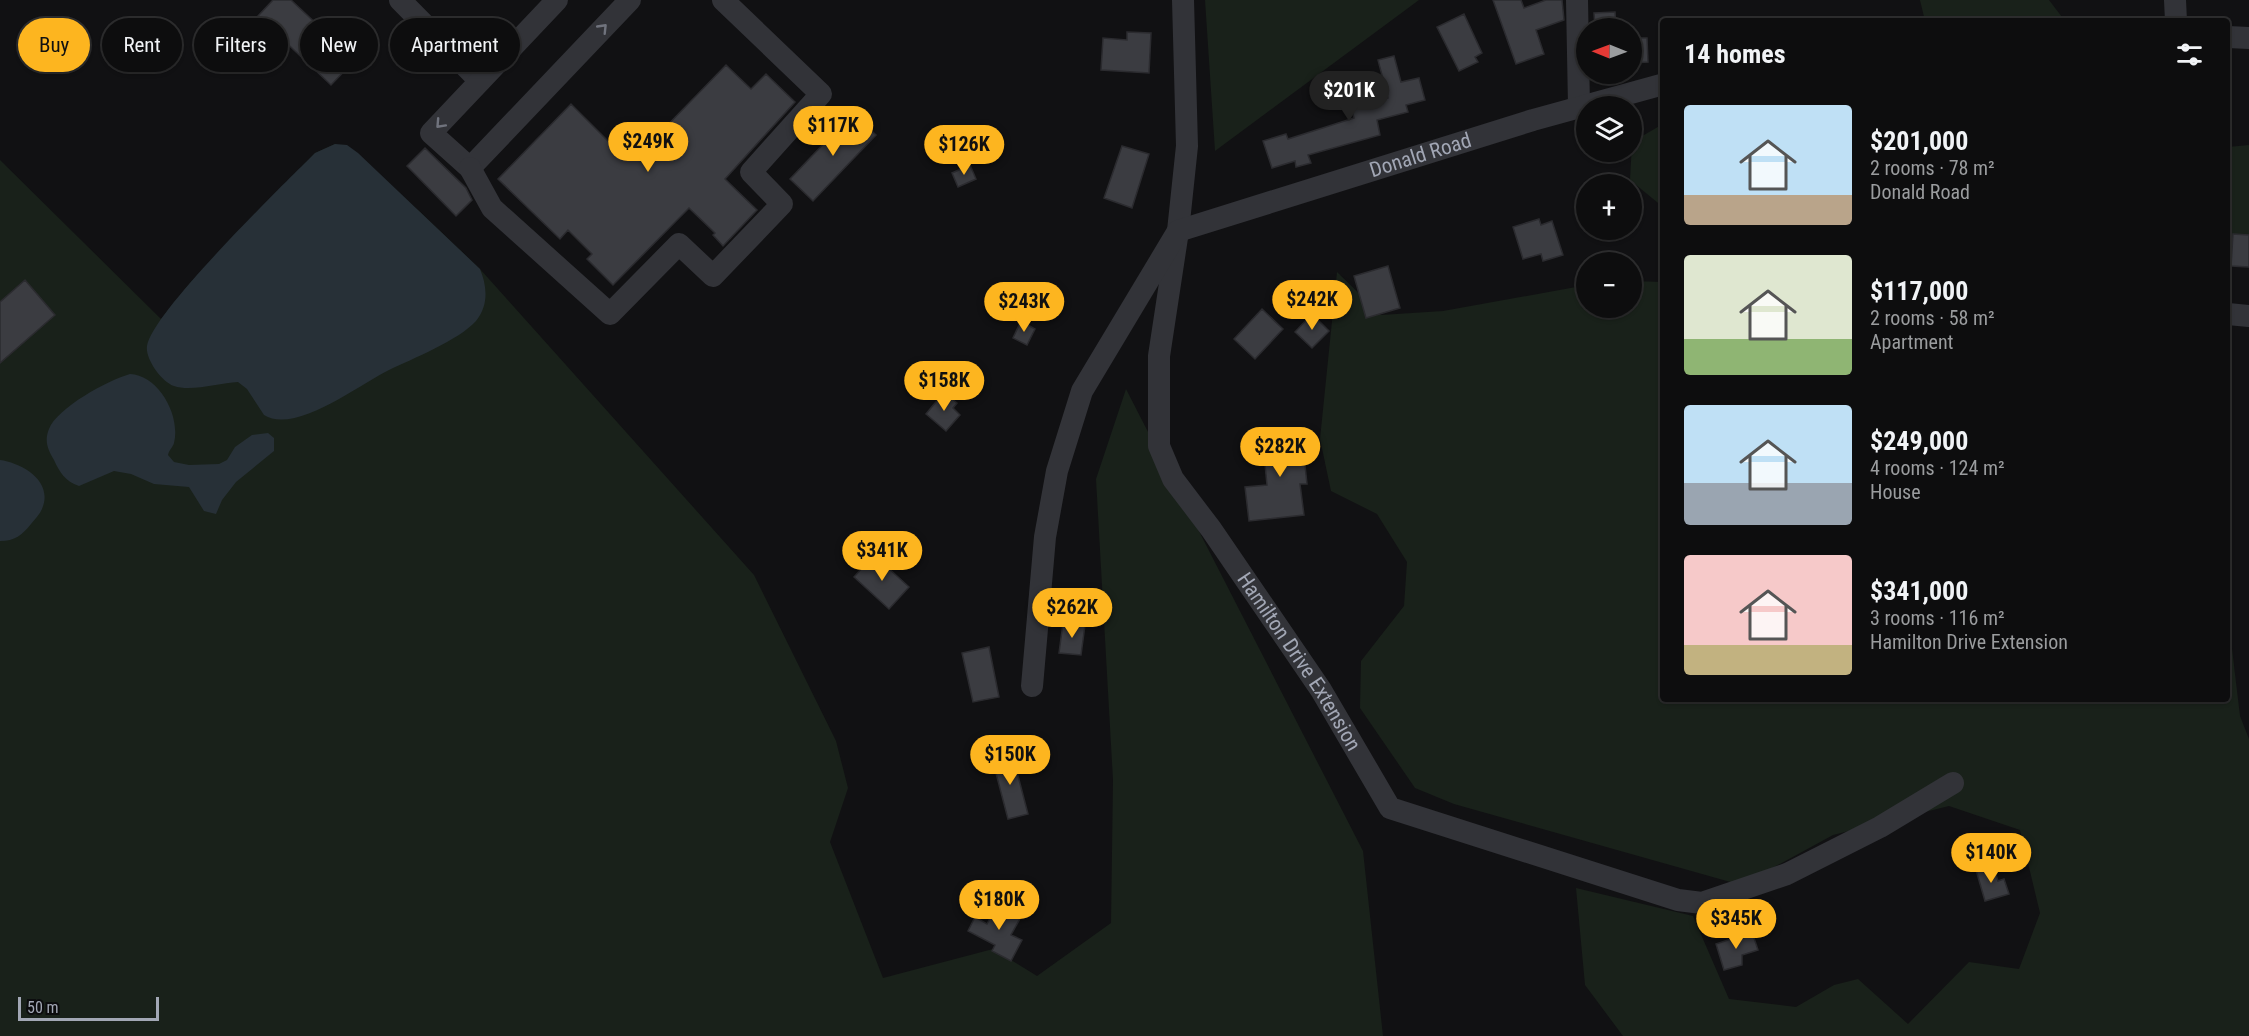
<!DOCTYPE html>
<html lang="en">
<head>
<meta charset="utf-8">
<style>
  body { margin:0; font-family:"Roboto Condensed",sans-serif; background:#161617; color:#f1f3f6; height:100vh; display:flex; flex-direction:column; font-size:22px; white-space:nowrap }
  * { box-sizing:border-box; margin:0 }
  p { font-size:20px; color:#9a9c9e }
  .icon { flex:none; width:33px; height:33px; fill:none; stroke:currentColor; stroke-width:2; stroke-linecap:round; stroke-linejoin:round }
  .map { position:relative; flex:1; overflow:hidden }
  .drawer { position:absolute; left:1660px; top:18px; width:570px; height:684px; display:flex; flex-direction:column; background:#0d0d0e; border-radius:6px; box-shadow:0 2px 4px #0004,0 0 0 2px #2d2d2e }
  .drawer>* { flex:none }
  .hud { position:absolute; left:18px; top:18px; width:570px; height:54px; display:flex; gap:12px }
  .needle { width:39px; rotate:271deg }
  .controls { position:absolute; left:1576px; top:18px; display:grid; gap:12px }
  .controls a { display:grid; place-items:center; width:66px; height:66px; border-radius:50%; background:#0d0d0e; box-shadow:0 2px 4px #0004,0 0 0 2px #2d2d2e; font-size:30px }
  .scale { position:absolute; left:18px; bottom:15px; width:141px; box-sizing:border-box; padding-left:6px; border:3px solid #a2a7b5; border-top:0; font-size:16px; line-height:21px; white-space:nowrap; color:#a2a7b5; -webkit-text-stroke:4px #0c0c0e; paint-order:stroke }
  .price { position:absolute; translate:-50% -51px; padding:0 14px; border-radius:21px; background:#fdb51f; color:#111; font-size:20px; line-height:39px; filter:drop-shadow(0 2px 3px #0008) }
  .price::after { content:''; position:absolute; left:50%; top:36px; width:18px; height:14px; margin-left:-9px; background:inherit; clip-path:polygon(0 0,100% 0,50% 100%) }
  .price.on { background:#222; color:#fff }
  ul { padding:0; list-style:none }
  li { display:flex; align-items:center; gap:18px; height:150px; padding:0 24px }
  li span { display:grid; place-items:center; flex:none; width:168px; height:120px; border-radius:6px; color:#555 }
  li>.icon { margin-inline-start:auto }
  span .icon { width:72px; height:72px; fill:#fffc; stroke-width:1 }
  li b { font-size:26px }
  h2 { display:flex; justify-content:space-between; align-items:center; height:72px; padding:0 24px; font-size:26px }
  .tag { padding:0 21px; border-radius:27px; background:#0d0d0e; box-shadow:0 2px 4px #0004,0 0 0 2px #2d2d2e; font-size:21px; line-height:54px }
  .tag.on { background:#fdb51f; color:#111 }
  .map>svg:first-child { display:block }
  .green { fill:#19211a }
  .water { fill:#273037 }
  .building { fill:#3b3c41; stroke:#2b2b2f; stroke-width:1.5 }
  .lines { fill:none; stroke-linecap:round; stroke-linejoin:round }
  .minor { stroke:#323338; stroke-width:22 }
  .oneway { stroke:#70737d }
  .labels { text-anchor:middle; stroke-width:4.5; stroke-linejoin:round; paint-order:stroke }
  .street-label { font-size:21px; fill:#a2a7b5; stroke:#0c0c0e }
</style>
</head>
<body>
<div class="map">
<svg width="2249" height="1036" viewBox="0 0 2249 1036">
  <rect width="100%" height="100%" fill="#111113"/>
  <path class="green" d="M1205 0H1419L1215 151Z
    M1920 0H2049L2065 21H1925Z
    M1663 124V207L1630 180 1632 142Z
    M335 144 418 210 480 269 754 575 836 741 848 788 830 842 883 978 993 949 1037 976 1111 923 1113 780 1096 479 1126 389 1363 851 1383 1036H0V160L161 319 190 283 315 153Z
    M2249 145V234L2241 252 2228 258V147Z
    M1337 272 1381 315 1443 311 1587 285V308H1632V281L1663 282 1664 699H2228V615L2240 716 2249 739V1036H1623L1585 985 1576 888 1693 916 1729 999 1796 1007 1834 985 1858 979 1908 1024 1969 962 2019 969 2040 913 2020 830 1949 806 1833 835 1741 885 1454 804 1415 788 1360 708 1361 661 1404 606 1407 562 1377 514 1331 491 1320 439Z"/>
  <path class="water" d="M335 144 347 145 358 153 480 269C487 286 489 305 476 321 459 340 412 359 389 370 360 384 295 435 264 415L247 389 238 382C219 383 191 392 174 386 162 382 145 359 147 346 152 312 284 184 315 153Z
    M130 374C158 375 181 415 174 443 173 447 169 450 168 455L174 462 189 465 219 464 227 460 235 447 252 435 268 433 274 438V451L236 482 222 500 216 514 204 511 189 487 154 484 131 474 114 471 79 486C65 481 60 473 54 460 48 450 44 441 49 429 57 408 108 380 130 374Z
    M0 460C22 463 54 481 42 509 40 514 35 519 31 524 22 535 15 541 0 541Z"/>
  <path class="building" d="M273 0H291L355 60 331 85 258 16Z
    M1493 0H1521L1524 8 1546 0H1562L1564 20 1536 30 1544 54 1516 64Z
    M1615 12 1616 28H1595L1594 13Z
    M1464 14 1482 53 1475 57 1478 62 1459 71 1437 27Z
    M1127 32 1151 33 1149 73 1101 70 1103 38 1127 40Z
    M1632 38H1647L1648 62 1632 63Z
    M1394 56 1401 82 1419 78 1425 100 1406 105 1408 112 1377 120 1380 135 1308 155 1311 163 1296 167 1295 161 1272 168 1263 141 1286 134 1288 139 1354 118 1351 107 1388 98 1378 60Z
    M726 65 751 89 766 74 795 102 725 179 757 210 723 246 713 235 715 233 689 208 613 285 587 259 592 254 568 230 560 239 498 179 571 104 627 160 652 135 655 138Z
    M853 113 876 135 813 201 790 179Z
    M1122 146 1149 154 1132 208 1104 198Z
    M425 148 466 188 472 200 456 216 407 166Z
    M970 165 976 179 958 187 952 173Z
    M1539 219 1541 225 1552 221 1563 255 1543 261 1541 254 1523 259 1513 227Z
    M2233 234 2249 235V267L2231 266Z
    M1388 266 1400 308 1366 318 1354 276Z
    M25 280 55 315 0 363V302Z
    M1262 309 1283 329 1255 359 1234 339Z
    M1312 314 1329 331 1312 348 1295 332Z
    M1021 321 1035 329 1027 345 1013 338Z
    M944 392 957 403 953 408 960 415 946 431 926 414Z
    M1301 428 1307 484H1300L1304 515 1249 521 1245 487 1267 485 1262 433Z
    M874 555 909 587 889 609 854 577Z
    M1063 623 1085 625 1081 655 1059 653Z
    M989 647 999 697 973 702 962 653Z
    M1012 753 1028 814 1008 819 992 758Z
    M1993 865 1998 881 2004 879 2009 894 1985 901 1976 870Z
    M998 903 1022 915 1011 935 1022 940 1011 961 992 951 995 945 968 931 975 917 987 924Z
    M1752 932 1758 950 1742 955V965L1724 970 1716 944Z"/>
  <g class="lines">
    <g class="minor">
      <path d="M400 0 480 81"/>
      <path d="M557 0 431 133 470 168 630 0"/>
      <path id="s1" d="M1183 0 1187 146 1178 231 1159 356V446L1173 479 1211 529 1321 690 1390 808 1678 900 1702 903 1787 874 1880 827 1953 783"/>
      <path d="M1577 0 1579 106"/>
      <path d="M2175 0 2176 21"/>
      <path d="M2228 37 2249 38"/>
      <path d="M470 168 492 208 610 314 679 244 713 276 782 204 751 172 821 94 723 0"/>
      <path d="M2228 314 2249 316"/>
      <path id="s2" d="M1032 686 1045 537 1057 471 1082 391 1178 231 1533 120 1664 84"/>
    </g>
  </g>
  <defs><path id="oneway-chevron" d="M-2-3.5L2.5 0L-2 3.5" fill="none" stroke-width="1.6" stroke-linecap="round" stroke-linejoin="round" transform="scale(1.5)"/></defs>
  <g class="oneway">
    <use href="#oneway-chevron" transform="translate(603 28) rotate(-46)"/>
    <use href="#oneway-chevron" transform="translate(440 124) rotate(133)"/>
  </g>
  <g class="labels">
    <g class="street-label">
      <text dy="7" stroke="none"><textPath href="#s2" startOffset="741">Donald Road</textPath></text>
      <text dy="7" stroke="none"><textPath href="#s1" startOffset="706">Hamilton Drive Extension</textPath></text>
    </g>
  </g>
</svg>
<div class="controls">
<a><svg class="needle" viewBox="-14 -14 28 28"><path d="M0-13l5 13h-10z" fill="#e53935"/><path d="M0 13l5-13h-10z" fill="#9a9c9e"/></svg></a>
<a><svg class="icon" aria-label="layers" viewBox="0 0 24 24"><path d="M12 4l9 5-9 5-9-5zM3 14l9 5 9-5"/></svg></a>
<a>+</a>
<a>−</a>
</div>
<div class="scale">50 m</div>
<b class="price on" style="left:1349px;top:122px">$201K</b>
<b class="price" style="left:833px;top:157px">$117K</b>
<b class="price" style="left:648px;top:173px">$249K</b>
<b class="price" style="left:964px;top:176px">$126K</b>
<b class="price" style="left:1312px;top:331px">$242K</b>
<b class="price" style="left:1024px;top:333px">$243K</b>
<b class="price" style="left:944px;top:412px">$158K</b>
<b class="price" style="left:1280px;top:478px">$282K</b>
<b class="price" style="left:882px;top:582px">$341K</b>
<b class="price" style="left:1072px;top:639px">$262K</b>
<b class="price" style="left:1010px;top:786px">$150K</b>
<b class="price" style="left:1991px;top:884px">$140K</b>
<b class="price" style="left:999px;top:931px">$180K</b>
<b class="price" style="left:1736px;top:950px">$345K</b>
<div class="hud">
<a class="tag on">Buy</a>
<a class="tag">Rent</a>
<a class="tag">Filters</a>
<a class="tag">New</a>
<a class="tag">Apartment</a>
</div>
<section class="drawer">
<h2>14 homes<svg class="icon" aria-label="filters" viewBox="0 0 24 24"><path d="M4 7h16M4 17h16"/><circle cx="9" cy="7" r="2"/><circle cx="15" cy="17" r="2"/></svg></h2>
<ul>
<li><span style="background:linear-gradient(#bfe0f5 75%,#b9a48a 0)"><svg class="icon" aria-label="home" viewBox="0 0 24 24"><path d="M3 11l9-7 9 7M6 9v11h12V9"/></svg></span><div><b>$201,000</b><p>2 rooms · 78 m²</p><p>Donald Road</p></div></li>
<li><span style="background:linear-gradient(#dfe7d0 70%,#8fb573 0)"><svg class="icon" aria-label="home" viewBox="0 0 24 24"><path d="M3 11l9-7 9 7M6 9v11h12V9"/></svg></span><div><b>$117,000</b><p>2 rooms · 58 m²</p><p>Apartment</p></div></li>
<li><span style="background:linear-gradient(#bfe0f5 65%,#9aa5b1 0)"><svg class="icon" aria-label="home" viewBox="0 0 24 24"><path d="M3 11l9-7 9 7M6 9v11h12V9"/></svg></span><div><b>$249,000</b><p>4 rooms · 124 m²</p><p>House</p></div></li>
<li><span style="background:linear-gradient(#f6c9c9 75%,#c2b280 0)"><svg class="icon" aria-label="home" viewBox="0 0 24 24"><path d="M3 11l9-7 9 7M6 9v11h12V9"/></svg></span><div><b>$341,000</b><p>3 rooms · 116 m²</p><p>Hamilton Drive Extension</p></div></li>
</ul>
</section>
</div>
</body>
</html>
